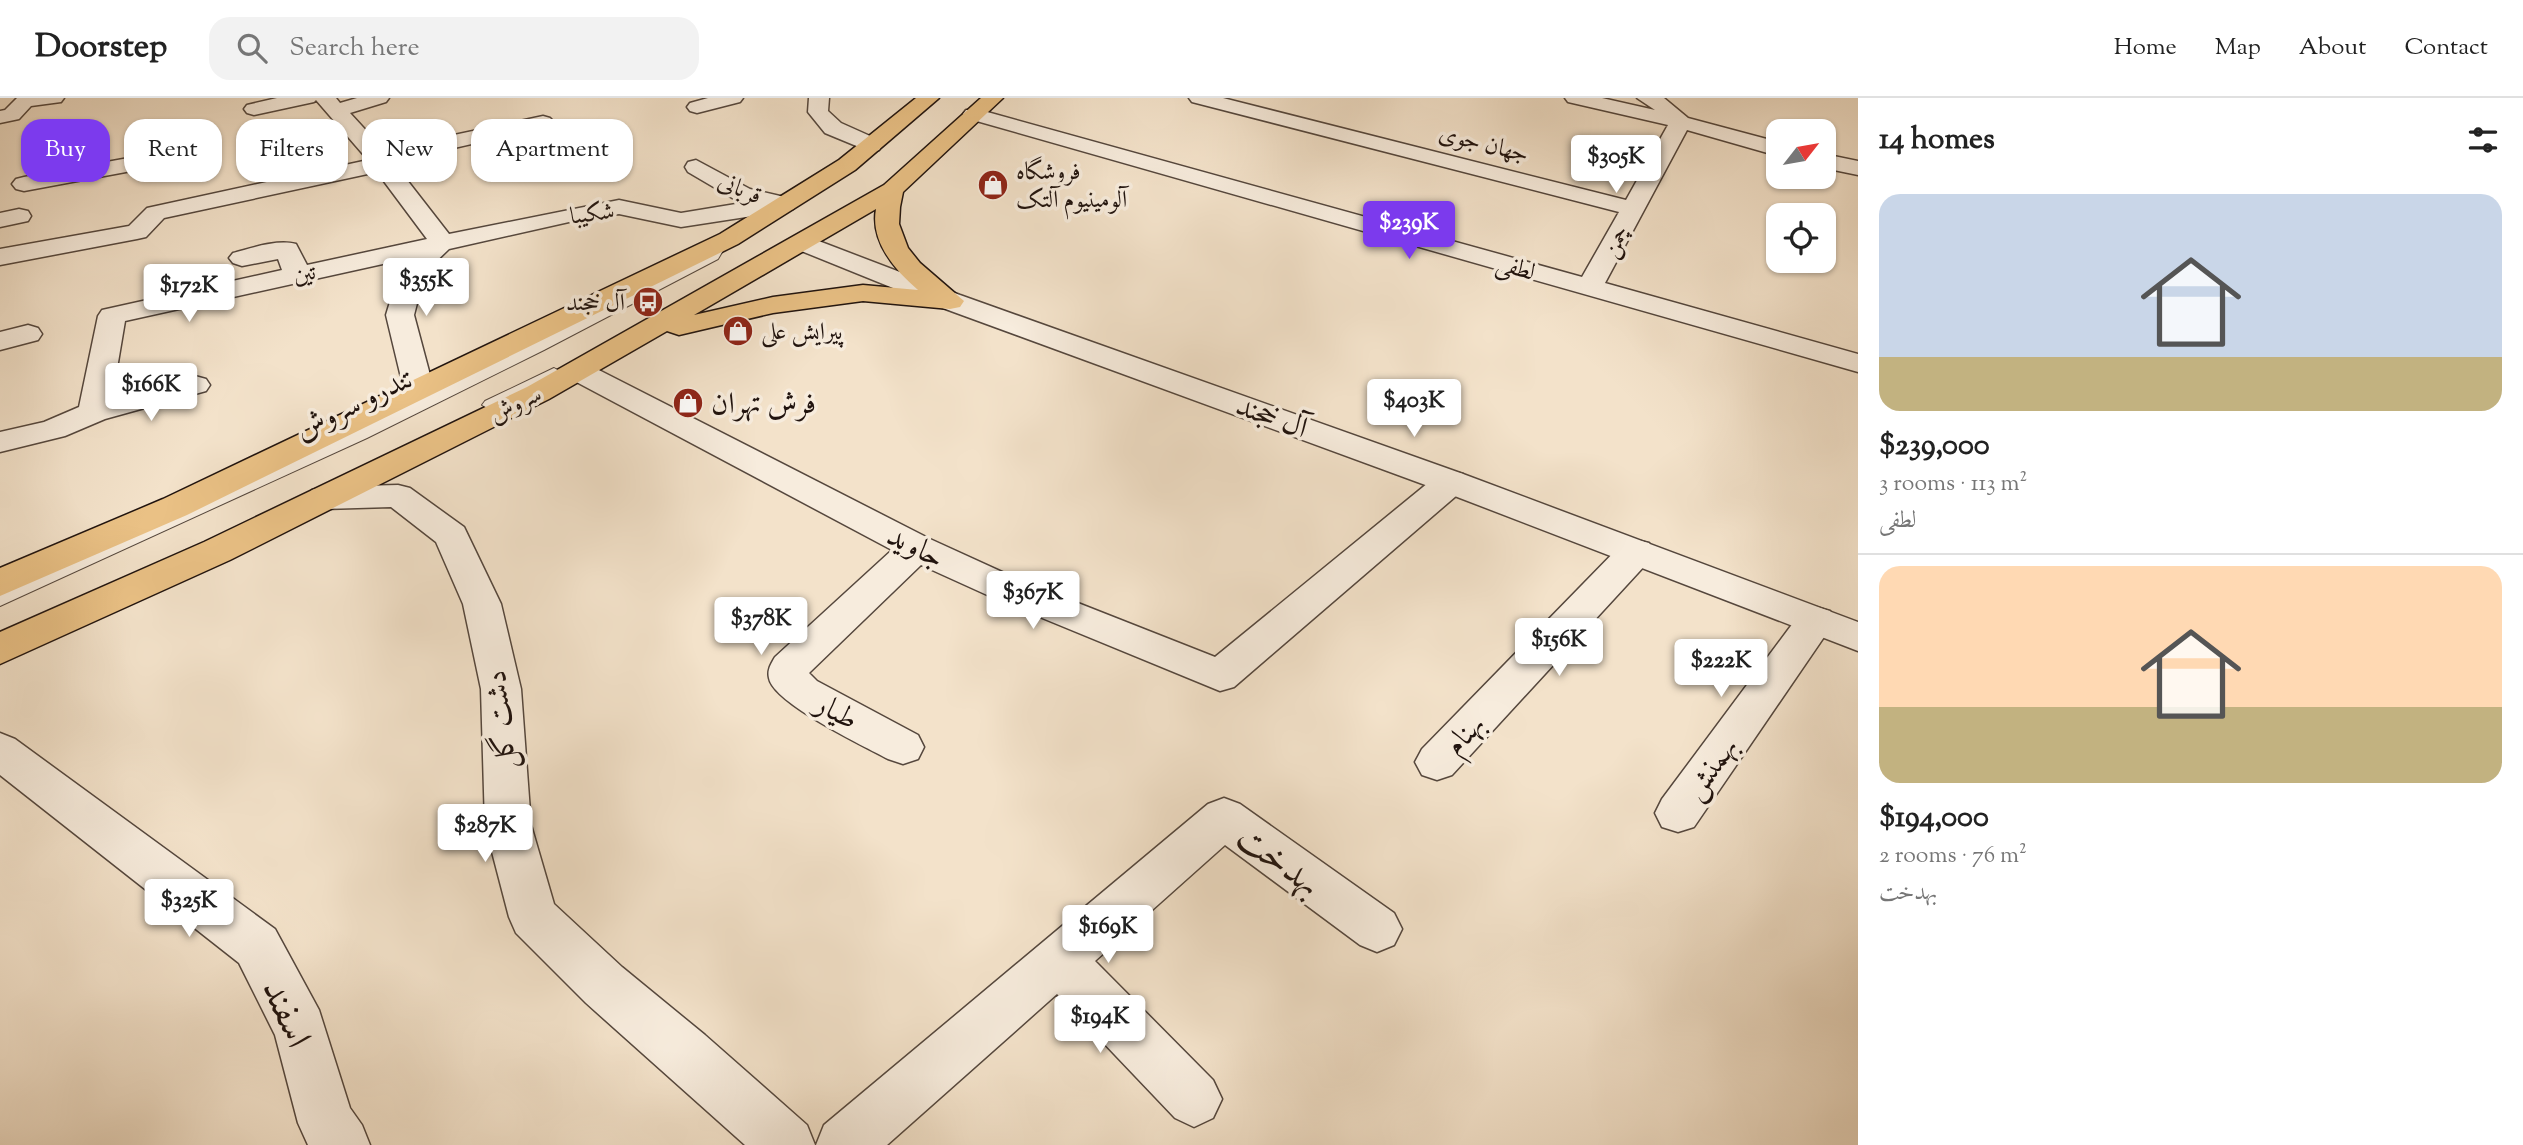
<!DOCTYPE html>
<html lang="en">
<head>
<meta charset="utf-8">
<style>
  body { margin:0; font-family:"Sorts Mill Goudy",Amiri,serif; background:#f2f2f2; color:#222; height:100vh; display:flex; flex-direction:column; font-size:26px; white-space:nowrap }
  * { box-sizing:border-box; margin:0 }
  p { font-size:23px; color:#767676 }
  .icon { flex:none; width:38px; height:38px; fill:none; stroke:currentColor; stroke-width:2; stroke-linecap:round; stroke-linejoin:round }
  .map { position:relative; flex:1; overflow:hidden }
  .panel { display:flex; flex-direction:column; background:#fff; width:665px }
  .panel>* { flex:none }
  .hud { position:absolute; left:21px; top:21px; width:665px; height:63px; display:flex; gap:14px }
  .needle { width:46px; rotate:59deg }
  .buttons { position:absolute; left:1766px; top:21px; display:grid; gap:14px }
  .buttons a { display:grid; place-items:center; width:70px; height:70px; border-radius:14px; background:#fff; box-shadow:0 2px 5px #0004; font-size:35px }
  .price { position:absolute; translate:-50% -60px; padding:0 16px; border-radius:7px; background:#fff; color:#222; font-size:23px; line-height:46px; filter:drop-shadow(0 2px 4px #0008) }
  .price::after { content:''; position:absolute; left:50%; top:42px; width:21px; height:16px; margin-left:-10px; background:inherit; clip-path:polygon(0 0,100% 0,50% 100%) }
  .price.selected { background:#7c3aed; color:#fff }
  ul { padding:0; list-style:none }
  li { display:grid; align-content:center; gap:14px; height:371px; padding:0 21px }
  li+li { border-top:2px solid #e0e0e0 }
  li span { display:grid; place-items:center; height:217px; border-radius:21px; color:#555 }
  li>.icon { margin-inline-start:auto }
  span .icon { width:126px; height:126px; fill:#fffc; stroke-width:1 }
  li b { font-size:30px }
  h2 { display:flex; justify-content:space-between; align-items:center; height:84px; padding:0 21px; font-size:30px }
  .pill { padding:0 24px; border-radius:21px; background:#fff; box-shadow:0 2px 5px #0004; font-size:24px; line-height:63px }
  .pill.selected { background:#7c3aed; color:#fff }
  header { display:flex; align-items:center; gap:42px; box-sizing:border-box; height:98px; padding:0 35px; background:#fff; border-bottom:2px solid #e0e0e0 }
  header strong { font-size:33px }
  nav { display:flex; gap:38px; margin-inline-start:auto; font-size:24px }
  .search { width:490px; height:63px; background:#f2f2f2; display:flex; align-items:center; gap:18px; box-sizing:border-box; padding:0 24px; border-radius:21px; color:#767676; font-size:26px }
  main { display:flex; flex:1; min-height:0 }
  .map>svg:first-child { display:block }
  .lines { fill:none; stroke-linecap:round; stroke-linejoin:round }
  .service-casing { stroke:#55473d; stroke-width:2 }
  .minor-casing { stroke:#55473d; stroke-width:3 }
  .tertiary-casing { stroke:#55473d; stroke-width:3 }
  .primary-casing { stroke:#20130e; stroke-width:3 }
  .service { fill:#f7ecdd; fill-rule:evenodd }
  .minor { fill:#f7ecdd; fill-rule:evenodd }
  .tertiary { fill:#f7ecdd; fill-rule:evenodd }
  .primary { fill:#eac185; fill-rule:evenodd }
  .labels { text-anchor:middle; stroke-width:7; stroke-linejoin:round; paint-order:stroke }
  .far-street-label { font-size:24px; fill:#20130e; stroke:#f7ecdd }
  .far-poi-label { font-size:24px; fill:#20130e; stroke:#f7ecdd; text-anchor:start }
  .street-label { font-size:30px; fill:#20130e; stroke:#f7ecdd }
  .poi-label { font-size:30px; fill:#20130e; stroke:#f7ecdd; text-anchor:start }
  .near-street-label { font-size:37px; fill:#20130e; stroke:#f7ecdd }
</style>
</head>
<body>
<header>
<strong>Doorstep</strong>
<div class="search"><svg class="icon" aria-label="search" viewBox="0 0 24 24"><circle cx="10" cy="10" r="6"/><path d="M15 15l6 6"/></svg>Search here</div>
<nav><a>Home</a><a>Map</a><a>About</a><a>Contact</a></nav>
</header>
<main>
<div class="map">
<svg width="1858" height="1047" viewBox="0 0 1858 1047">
  <rect width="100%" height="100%" fill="#f3e2ca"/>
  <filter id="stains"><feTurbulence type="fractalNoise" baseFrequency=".00286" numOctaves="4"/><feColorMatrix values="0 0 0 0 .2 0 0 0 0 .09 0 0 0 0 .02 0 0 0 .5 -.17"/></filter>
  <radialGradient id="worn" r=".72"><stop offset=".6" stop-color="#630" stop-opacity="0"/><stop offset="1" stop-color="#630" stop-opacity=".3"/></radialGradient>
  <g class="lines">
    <g class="service-casing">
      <path id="service" d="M721 140 728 144 718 161 544 252 367 340 0 508V491C239 386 475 276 707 155L716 141Z
        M554 270 563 275 560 279 497 311 491 312 482 307 485 303Z"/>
    </g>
    <g class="minor-casing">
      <path id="minor" d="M17 0H64L61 4 31 8 19 21 0 25V13L5 12Z
        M277 0H336L340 5 357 0H389L386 4 350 15 384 52 543 18 550 20 554 24 550 28 393 64 449 136 619 102 681 115 748 104 734 101 688 74 685 69 688 64 696 62 750 91 793 101 797 106 793 111 785 113 681 129 619 116 569 124 449 151 425 174 414 217 434 292 430 298 419 301 408 298 404 292 386 217 400 171 410 160 125 223 112 300 195 278 206 281 210 287 206 293 105 321 65 338 0 354V334L44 324 79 309 98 218 102 212 282 172 278 161 242 168 233 165 229 160 233 155C252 150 277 141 296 146L307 167 427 141 377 74 164 120 146 139 137 141 0 167V151L129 128 147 110 368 62 316 2 314 4 254 17 247 15 244 11 247 7Z
        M708 0H743L740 4 697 15 690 13 687 9 690 5Z
        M809 0H829L828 13 841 25 879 42 882 47 879 52 871 54 825 35 808 14Z
        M1189 0H1223L1626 102 1668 27 1568 4 1565 0H1602L1655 12 1637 0H1664L1688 20 1778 44V58L1687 32 1605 185 1858 256V274L966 20 963 16 966 12H980L1582 179 1619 114 1192 4Z
        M1824 56 1858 63V77L1824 70Z
        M134 59 142 61 145 66 142 71 24 93 16 91 12 86 16 81 24 79Z
        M19 111 28 113 31 118 28 123 0 129V115Z
        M28 227 38 230 42 236 38 242 0 252V234Z
        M578 264 589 267 930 441 1022 483 1215 559 1439 376 1451 373 1463 376 1468 384 1463 392 1234 589 1220 593 996 501 921 467 809 575 817 583 918 637 924 649 918 661 903 666 888 661C864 648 773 605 769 580 767 572 771 566 775 559L892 452 567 279 563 273 567 267Z
        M398 387 410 390 464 429 501 506 521 591 531 727 554 806 622 869 705 937 807 1027 815 1047H745L586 905 516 835 509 819 485 727 481 591 463 506 436 444 391 409 324 411 312 408 307 400 312 392 324 389Z
        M1636 442 1649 445 1654 454 1649 463 1452 677 1437 682 1422 677 1415 664 1422 651 1623 445Z
        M1816 509 1830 513 1835 523 1694 729 1678 734 1662 729 1655 715 1662 701 1802 513Z
        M0 635 15 641 275 831 319 912 350 1010 362 1027 370 1047H308L298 1025 275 937 239 865 0 677Z
        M1224 700 1240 706 1394 815 1402 831 1394 847 1377 854 1360 847 1225 747 1095 863 1213 982 1222 1001 1213 1020 1194 1029 1175 1020 1057 896 887 1047H816L824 1027 1208 706Z"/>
    </g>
    <g class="tertiary-casing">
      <path id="tertiary" d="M803 137 960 197 1463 376 1858 524V553L1439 392 940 209 794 150 790 145 794 140Z"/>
    </g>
    <g class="primary-casing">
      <path id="primary" d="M916 0H939L855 72 738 146 187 417 0 498V470L163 401 720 136 839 62Z
        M981 0H1003L903 94 900 109 899 126 908 150 920 165 964 203 960 209 950 211 863 203 773 215 679 237 667 233 549 301 230 462 0 566V534L204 444 527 289 884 87ZM876 111C870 144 895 172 918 192L863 187 773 199 694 217Z"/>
    </g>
    <use href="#service" class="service"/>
    <use href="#minor" class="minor"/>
    <use href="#tertiary" class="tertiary"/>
    <use href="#primary" class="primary"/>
  </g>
  <defs>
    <g id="shop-disc" transform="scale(1.575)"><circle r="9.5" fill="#8f2418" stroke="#f7ecdd"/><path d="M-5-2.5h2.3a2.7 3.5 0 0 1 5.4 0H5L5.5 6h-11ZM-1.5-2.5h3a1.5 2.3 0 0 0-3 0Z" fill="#fff"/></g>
    <g id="bus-disc" transform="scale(1.575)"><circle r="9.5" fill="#8f2418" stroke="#f7ecdd"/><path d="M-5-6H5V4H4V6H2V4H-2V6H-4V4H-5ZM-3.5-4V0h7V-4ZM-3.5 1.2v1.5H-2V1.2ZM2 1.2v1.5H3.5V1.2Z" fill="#fff"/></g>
  </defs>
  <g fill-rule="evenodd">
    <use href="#shop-disc" x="993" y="87"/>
    <use href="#bus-disc" x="648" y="204"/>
    <use href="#shop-disc" x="738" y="233"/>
    <use href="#shop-disc" x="688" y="305"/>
  </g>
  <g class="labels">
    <g class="far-street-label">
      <text transform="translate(1484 45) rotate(14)" y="8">جهان جوی</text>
      <text transform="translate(740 90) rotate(23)" y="8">قربانی</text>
      <text transform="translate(592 115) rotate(-7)" y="8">شکیبا</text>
      <text transform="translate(1615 143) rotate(-61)" y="8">چمن</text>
      <text transform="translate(1516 169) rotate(16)" y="8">لطفی</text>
      <text transform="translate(304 175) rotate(-13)" y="8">تین</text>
      <text transform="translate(515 306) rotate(-27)" y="8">سروش</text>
    </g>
    <g class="far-poi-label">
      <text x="1016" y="81">فروشگاه<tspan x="1016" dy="28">آلومینیوم آلتک</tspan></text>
      <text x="625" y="212" text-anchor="end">آل خجند</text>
      <text x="761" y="241">پیرایش علی</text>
    </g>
    <g class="street-label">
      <text transform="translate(354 305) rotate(-26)" y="10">تندرو سروش</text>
      <text transform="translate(1272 318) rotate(20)" y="10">آل خجند</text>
      <text transform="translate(916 448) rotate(26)" y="10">جاوید</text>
      <text transform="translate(837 613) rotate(29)" y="10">طیار</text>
      <text transform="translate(500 622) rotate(-96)" y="10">دشت گل</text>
      <text transform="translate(1464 636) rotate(-47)" y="10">بهنام</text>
      <text transform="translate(1710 670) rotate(-54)" y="10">بهمنش</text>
    </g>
    <g class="poi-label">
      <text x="711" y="315">فرش تهران</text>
    </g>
    <g class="near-street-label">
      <text transform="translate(1280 761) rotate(36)" y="13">بهدخت</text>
      <text transform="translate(288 915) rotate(66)" y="13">اسفند</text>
    </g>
  </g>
  <rect width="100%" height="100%" filter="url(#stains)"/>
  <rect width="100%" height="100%" fill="url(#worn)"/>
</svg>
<div class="buttons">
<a><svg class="needle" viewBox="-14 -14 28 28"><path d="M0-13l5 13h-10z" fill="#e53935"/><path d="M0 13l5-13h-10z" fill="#767676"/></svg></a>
<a><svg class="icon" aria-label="locate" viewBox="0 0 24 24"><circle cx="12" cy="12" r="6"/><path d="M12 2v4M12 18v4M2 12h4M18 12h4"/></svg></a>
</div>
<b class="price" style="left:1616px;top:97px">$305K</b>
<b class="price selected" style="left:1409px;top:163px">$239K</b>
<b class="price" style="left:426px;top:220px">$355K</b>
<b class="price" style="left:189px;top:226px">$172K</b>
<b class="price" style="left:151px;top:325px">$166K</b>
<b class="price" style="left:1414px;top:341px">$403K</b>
<b class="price" style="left:1033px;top:533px">$367K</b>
<b class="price" style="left:761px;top:559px">$378K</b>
<b class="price" style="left:1559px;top:580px">$156K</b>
<b class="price" style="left:1721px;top:601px">$222K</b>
<b class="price" style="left:485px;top:766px">$287K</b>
<b class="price" style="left:189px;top:841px">$325K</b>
<b class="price" style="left:1108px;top:867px">$169K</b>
<b class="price" style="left:1100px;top:957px">$194K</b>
<div class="hud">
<a class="pill selected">Buy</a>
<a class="pill">Rent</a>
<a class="pill">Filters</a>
<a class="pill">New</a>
<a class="pill">Apartment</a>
</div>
</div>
<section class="panel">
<h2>14 homes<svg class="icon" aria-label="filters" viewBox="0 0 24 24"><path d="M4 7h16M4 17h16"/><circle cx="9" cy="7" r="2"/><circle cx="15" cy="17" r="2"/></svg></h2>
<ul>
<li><span style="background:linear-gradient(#c9d6e8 75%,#c2b280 0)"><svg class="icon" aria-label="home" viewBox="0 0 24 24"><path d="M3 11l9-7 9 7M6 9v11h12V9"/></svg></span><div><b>$239,000</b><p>3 rooms · 113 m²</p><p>لطفی</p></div></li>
<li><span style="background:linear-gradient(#ffd9b3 65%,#c2b280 0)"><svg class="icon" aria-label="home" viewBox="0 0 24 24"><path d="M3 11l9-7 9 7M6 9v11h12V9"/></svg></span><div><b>$194,000</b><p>2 rooms · 76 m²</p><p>بهدخت</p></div></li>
</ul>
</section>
</main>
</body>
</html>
